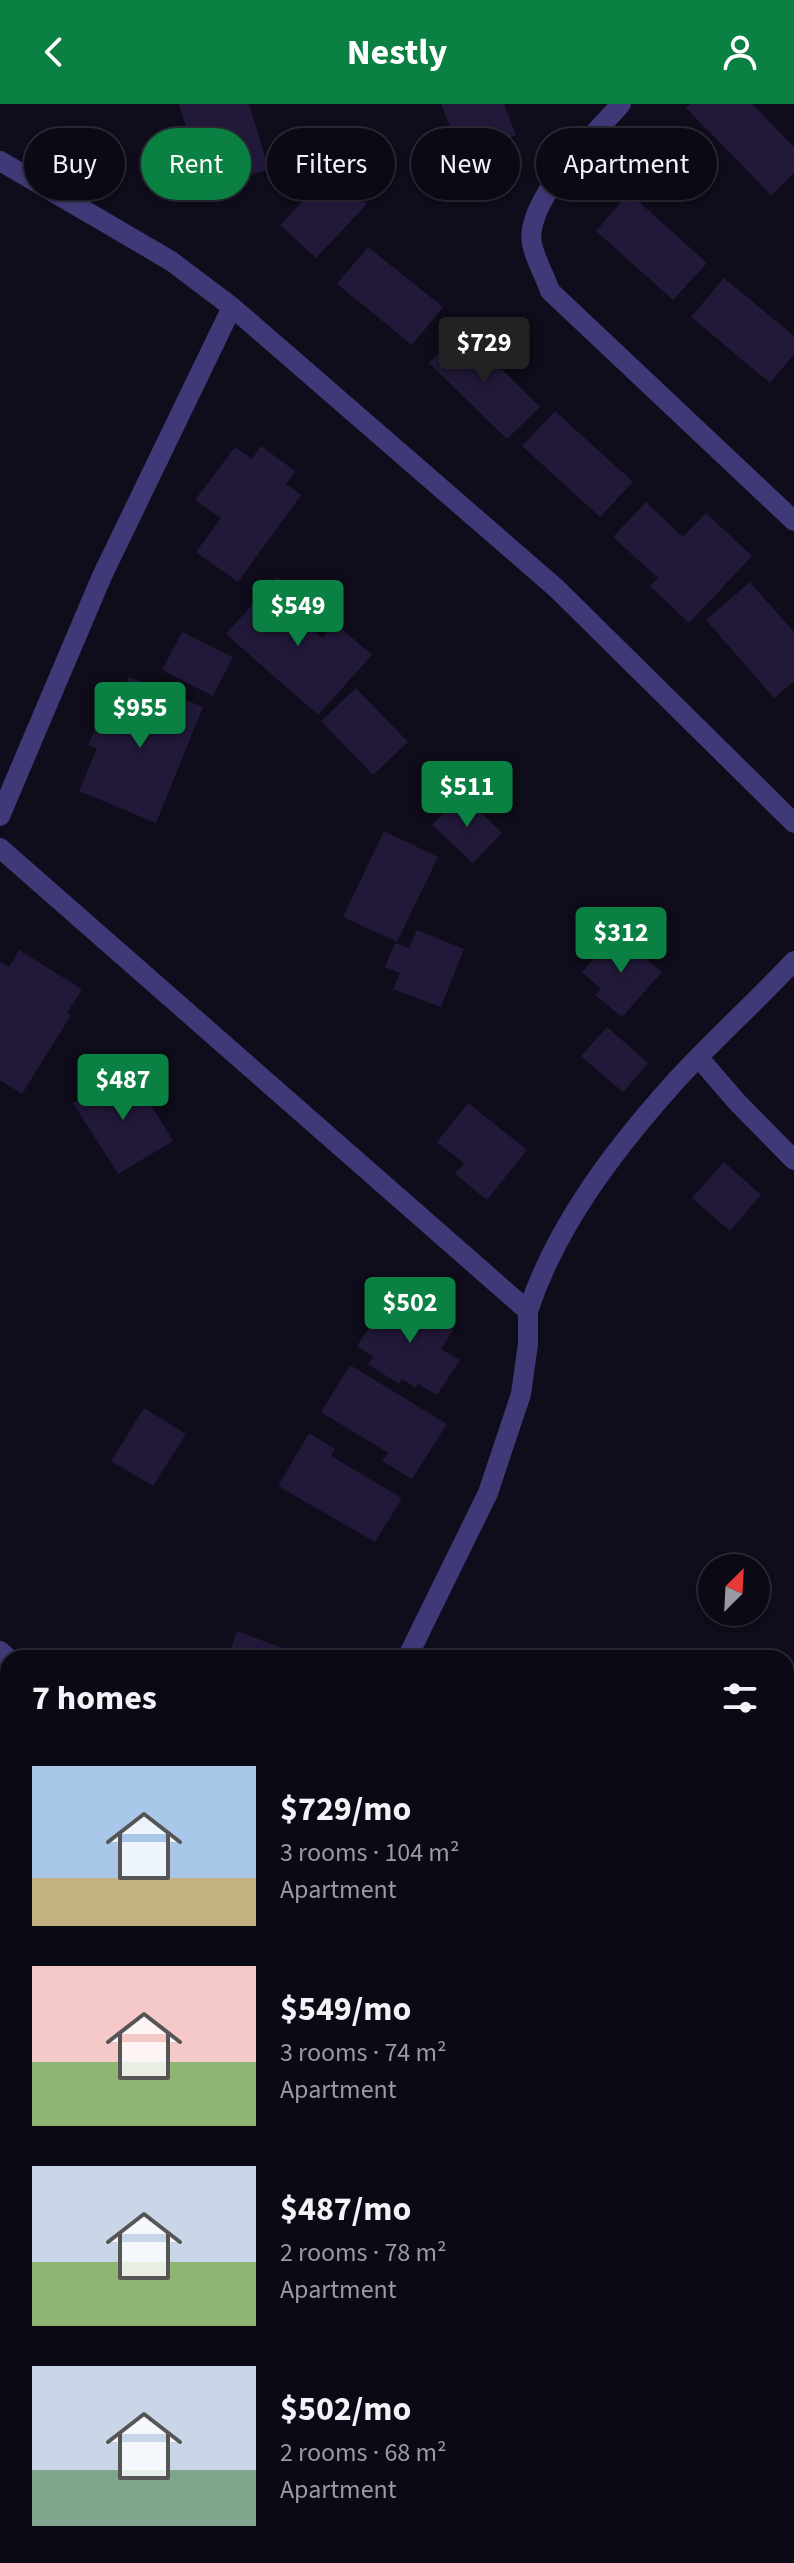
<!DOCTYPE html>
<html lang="en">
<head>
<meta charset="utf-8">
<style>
  body { margin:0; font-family:"Source Sans 3",sans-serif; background:#14121d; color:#f1f3f6; height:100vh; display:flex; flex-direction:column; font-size:30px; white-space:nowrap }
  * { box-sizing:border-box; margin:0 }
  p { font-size:26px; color:#9a9aa0 }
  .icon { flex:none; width:44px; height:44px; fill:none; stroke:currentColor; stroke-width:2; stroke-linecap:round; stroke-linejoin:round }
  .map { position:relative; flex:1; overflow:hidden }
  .panel { position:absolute; left:0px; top:1546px; width:794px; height:914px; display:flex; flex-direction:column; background:#0b0914; border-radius:24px 24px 0 0; box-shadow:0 2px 6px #0004,0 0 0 2px #2b2a34 }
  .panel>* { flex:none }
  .banner { position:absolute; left:24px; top:24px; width:746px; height:72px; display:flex; gap:16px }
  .needle { width:52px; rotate:24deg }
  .fabs { position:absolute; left:698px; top:1450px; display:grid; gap:16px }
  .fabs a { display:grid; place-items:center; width:72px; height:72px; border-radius:50%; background:#0b0914; box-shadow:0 2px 6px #0004,0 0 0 2px #2b2a34; font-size:40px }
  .price { position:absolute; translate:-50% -68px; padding:0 18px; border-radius:8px; background:#0b8043; color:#fff; font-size:26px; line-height:52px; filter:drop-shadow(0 2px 4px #0008) }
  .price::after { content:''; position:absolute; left:50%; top:48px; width:24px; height:18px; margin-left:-12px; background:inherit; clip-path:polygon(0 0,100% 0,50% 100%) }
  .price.current { background:#222; color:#fff }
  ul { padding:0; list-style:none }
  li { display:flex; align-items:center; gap:24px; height:200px; padding:0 32px }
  li span { display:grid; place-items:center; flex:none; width:224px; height:160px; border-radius:0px; color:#555 }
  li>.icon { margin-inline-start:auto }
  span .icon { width:96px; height:96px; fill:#fffc; stroke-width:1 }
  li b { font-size:34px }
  h2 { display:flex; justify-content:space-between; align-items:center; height:96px; padding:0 32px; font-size:34px }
  .tag { padding:0 28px; border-radius:36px; background:#0b0914; box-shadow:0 2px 6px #0004,0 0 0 2px #2b2a34; font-size:28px; line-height:72px }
  .tag.current { background:#0b8043; color:#fff }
  header { display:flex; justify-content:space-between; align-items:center; height:104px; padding:0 32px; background:#0b8043; color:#fff; font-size:36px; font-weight:700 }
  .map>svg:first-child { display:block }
  .building { fill:#22193a }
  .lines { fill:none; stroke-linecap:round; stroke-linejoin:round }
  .minor { stroke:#3f3977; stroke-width:20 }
</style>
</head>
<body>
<header><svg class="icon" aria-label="back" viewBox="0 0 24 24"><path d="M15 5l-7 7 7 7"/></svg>Nestly<svg class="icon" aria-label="person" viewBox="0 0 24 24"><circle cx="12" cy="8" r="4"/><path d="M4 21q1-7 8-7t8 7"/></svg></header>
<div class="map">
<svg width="794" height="2459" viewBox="0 0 794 2459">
  <rect width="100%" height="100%" fill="#0f0c1b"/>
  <path class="building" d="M179 0H249L269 65 205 85Z
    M441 0H504L516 31 462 53Z
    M690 0H752L794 43V69L771 91 686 4Z
    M333 66 367 100 316 154 280 121Z
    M629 89 707 159 673 196 596 127Z
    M368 143 443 203 412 241 337 180Z
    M724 174 794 232V250L770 279 691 213Z
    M462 226 540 303 507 335 429 259Z
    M555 307 633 378 600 413 522 342Z
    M261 342 295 367 286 380 301 391 238 478 196 448 221 414 195 396 235 343 252 355Z
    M646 398 683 433 706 409 752 452 689 519 650 482 658 474 613 433Z
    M277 473 299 493 289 504 322 534 335 519 372 551 318 611 226 530Z
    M750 478 794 528V577L774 594 706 516Z
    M182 528 233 553 213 592 162 566Z
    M129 573 203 603 156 719 79 687 97 644 88 641 100 612 111 617Z
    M356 584 408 638 373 671 321 617Z
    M462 690 502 729 473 759 432 721Z
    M384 727 438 753 397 838 343 813Z
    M417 826 464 845 441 903 393 885 400 869 385 863 395 839 409 844Z
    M617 829 662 868 622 913 595 891 601 885 582 868Z
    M19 846 82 885 67 909 71 911 22 990 0 976V858L9 863Z
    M607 923 648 959 623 988 581 952Z
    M129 965 173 1037 118 1070 73 999Z
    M468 999 527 1046 487 1096 455 1070 464 1059 437 1038Z
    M724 1058 761 1091 730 1127 692 1094Z
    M392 1188 428 1211 431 1205 456 1221 441 1245 460 1256 437 1291 418 1280 416 1284 402 1275 399 1280 368 1260 373 1253 357 1242Z
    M350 1261 447 1320 412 1375 382 1357 388 1349 321 1308Z
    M144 1304 186 1330 153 1382 111 1357Z
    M309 1329 335 1345 331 1352 402 1394 375 1438 278 1382Z
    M237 1527 285 1545 282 1554H219L221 1548 229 1551Z
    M8 2174V2265L3 2272 0 2270V2186Z
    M357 2452H429L439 2459H352Z"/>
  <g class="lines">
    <path class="minor" d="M621 0C594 31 524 97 532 140 535 155 545 172 550 187L794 417
      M0 57 171 157 232 203 556 484 794 719
      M0 712 102 472 232 203
      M0 744 528 1207V1240L521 1290 488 1389 407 1554
      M699 954 737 998 794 1056
      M528 1207C556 1122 614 1046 673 980 711 938 755 899 794 857
      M0 1547 8 1554
      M786 1868H794
      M786 2370 794 2367
      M0 2438 8 2427
      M618 2459 629 2452"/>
  </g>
</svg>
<div class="fabs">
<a><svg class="needle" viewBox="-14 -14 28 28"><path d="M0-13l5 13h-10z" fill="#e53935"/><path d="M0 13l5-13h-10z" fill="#9a9aa0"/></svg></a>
</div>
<b class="price current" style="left:484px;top:281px">$729</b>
<b class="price" style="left:298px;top:544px">$549</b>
<b class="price" style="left:140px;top:646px">$955</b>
<b class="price" style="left:467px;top:725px">$511</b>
<b class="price" style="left:621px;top:871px">$312</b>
<b class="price" style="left:123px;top:1018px">$487</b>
<b class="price" style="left:410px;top:1241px">$502</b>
<div class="banner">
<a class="tag">Buy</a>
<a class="tag current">Rent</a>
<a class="tag">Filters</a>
<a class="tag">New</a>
<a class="tag">Apartment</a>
</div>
<section class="panel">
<h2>7 homes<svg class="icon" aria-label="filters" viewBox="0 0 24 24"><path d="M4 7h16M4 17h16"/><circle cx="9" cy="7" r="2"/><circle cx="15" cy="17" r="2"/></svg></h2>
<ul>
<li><span style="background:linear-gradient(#a9c7e8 70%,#c2b280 0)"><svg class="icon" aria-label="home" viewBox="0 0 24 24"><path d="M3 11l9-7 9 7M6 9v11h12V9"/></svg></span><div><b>$729/mo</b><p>3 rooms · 104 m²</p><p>Apartment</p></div></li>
<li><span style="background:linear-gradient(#f6c9c9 60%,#8fb573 0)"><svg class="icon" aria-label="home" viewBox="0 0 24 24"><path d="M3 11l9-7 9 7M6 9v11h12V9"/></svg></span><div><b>$549/mo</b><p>3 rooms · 74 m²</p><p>Apartment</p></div></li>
<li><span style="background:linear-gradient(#c9d6e8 60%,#8fb573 0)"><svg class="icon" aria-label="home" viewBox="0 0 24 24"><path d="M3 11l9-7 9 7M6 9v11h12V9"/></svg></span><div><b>$487/mo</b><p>2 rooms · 78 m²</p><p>Apartment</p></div></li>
<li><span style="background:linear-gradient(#c9d6e8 65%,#7fa58c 0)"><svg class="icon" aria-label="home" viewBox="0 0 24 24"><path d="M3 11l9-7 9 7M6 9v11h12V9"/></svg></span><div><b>$502/mo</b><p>2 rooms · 68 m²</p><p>Apartment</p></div></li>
</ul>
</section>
</div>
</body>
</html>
